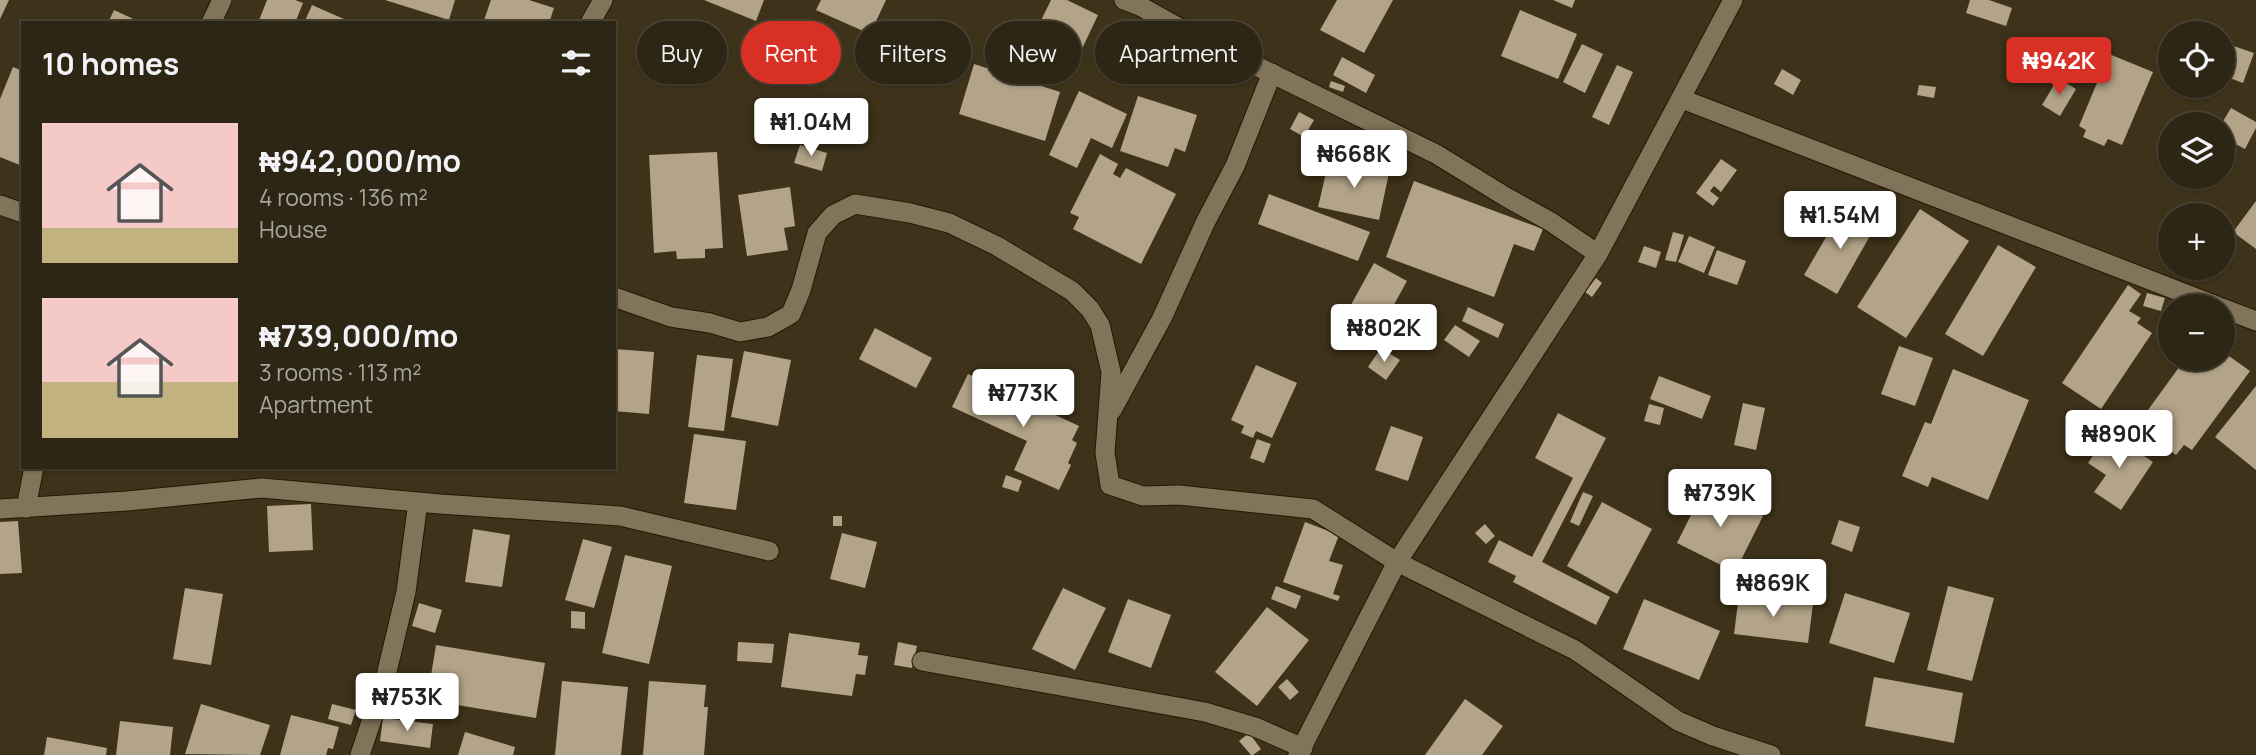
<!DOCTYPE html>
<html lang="en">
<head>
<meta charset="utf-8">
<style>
  body { margin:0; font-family:Manrope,sans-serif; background:#362e1d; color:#f1f3f6; height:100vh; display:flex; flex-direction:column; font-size:26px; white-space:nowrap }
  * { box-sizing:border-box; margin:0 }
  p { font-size:23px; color:#a7a5a0 }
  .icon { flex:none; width:38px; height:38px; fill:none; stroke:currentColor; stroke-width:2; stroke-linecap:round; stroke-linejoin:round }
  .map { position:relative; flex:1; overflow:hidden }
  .side { position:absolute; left:21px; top:21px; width:595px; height:448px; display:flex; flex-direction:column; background:#2e2614; border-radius:0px; box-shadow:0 2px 5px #0004,0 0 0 2px #494334 }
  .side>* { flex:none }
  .top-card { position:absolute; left:637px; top:21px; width:665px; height:63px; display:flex; gap:14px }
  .tools { position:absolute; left:2158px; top:21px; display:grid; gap:14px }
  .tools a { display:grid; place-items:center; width:77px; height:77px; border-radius:50%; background:#2e2614; box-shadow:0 2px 5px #0004,0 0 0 2px #494334; font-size:35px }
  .price { position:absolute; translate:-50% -60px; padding:0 16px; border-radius:7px; background:#fff; color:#222; font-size:23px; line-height:46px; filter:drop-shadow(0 2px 4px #0008) }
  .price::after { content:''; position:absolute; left:50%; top:42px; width:21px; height:16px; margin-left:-10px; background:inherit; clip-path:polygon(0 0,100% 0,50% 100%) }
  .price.current { background:#d93025; color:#fff }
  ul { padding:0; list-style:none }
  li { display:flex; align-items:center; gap:21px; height:175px; padding:0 21px }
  li span { display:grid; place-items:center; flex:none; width:196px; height:140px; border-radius:0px; color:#555 }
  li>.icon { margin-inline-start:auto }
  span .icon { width:84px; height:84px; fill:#fffc; stroke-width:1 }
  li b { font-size:30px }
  h2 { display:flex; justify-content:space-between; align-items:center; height:84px; padding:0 21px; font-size:30px }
  .pill { padding:0 24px; border-radius:32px; background:#2e2614; box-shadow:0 2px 5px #0004,0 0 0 2px #494334; font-size:24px; line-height:63px }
  .pill.current { background:#d93025; color:#fff }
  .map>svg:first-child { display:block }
  .building { fill:#b3a489 }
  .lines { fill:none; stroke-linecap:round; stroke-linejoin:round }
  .minor-casing { stroke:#251903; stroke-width:21 }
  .tertiary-casing { stroke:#251903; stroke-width:21 }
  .minor { stroke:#82745a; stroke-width:19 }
  .tertiary { stroke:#82745a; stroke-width:19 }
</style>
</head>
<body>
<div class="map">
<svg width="2256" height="755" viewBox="0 0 2256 755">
  <rect width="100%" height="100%" fill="#3e321a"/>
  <path class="building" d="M0 0H9L0 19Z
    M267 0H295L303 3 295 23H258Z
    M385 0H455L449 20Z
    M491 0H529L554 8 549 23H483Z
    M704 0H764L756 21Z
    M821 0H886L870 34 816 10Z
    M1051 0H1067L1098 15 1071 72 1026 51Z
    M1337 0H1393L1364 53 1320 30Z
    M1553 0H1575L1572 8Z
    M1970 0H1989L2012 8 2006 26 1966 13Z
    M312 5 353 23H304Z
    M114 10 142 23H108Z
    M1520 10 1577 34 1558 79 1501 56Z
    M2222 42 2254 53 2243 83 2222 75Z
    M860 43 869 46 866 54 857 51Z
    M1582 44 1603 54 1585 93 1563 82Z
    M2109 54 2153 72 2122 145 2108 139 2104 146 2083 137 2086 130 2079 126Z
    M1342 57 1375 75 1366 93 1333 75Z
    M974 64 1060 92 1045 141 959 114Z
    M1617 65 1633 72 1609 125 1592 117Z
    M13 67 23 71 22 166 0 157V99Z
    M1782 69 1801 80 1793 95 1774 84Z
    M2058 78 2076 89 2060 116 2042 105Z
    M1331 81 1345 86 1343 92 1329 87Z
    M1919 85 1936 87 1934 98 1917 95Z
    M1079 91 1127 114 1112 148 1091 138 1077 168 1049 155Z
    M1138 96 1197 115 1185 152 1175 148 1168 167 1120 151Z
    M2231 108 2256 122V128L2245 149 2222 137V123Z
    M1299 112 1314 120 1304 137 1290 129Z
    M1333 134 1346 139 1343 147 1330 142Z
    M800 145 827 153 822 171 794 163Z
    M717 152 723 248 705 249V258L677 259 676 251 654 253 649 155Z
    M1100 154 1118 164 1113 174 1120 178 1126 168 1176 194 1141 264 1073 229 1079 217 1070 213Z
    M1721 159 1737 170 1721 192 1714 186 1710 191 1719 198 1713 206 1696 193Z
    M1329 160 1389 173 1379 220 1318 207Z
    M1414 181 1543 229 1534 251 1514 244 1494 297 1386 257Z
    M790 187 795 226 784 228 788 250 747 256 738 195Z
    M1269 194 1370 232 1358 261 1258 224Z
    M2256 201V249L2233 232Z
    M1843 208 1875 227 1837 294 1804 275Z
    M1920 209 1969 241 1906 338 1857 307Z
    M1673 232 1684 235 1676 262 1665 260Z
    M1689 236 1715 247 1704 273 1678 262Z
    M1998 245 2036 267 1983 356 1945 334Z
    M1644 246 1661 252 1656 268 1638 262Z
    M1717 250 1746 261 1737 285 1708 275Z
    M1374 263 1407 281 1369 350 1336 332Z
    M1596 278 1602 283 1592 297 1585 292Z
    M2128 285 2141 294 2129 311 2141 318 2137 323 2152 333 2101 409 2062 383Z
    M2147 293 2165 298 2161 311 2143 306Z
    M1468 307 1504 324 1498 338 1462 321Z
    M1389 325 1400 334 1390 346 1379 338Z
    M1455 325 1480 341 1469 357 1444 340Z
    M875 328 932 358 916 388 859 359Z
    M1899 346 1933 358 1915 406 1881 394Z
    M1381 348 1400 360 1386 380 1368 367Z
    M614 349 654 352 649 414 614 411Z
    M744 351 791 360 778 426 731 417Z
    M2222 351 2250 371 2192 450 2184 445 2176 455 2142 431 2146 425 2140 421 2185 359H2222Z
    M697 355 733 359 724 431 688 427Z
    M1256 365 1297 383 1272 438 1256 431 1253 438 1241 433 1244 426 1231 420Z
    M1953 369 2029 400 1988 500 1932 477 1928 487 1902 476 1925 422 1931 424Z
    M968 374 1079 426 1072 440 1077 443 1068 463 1071 465 1059 490 1014 470 1027 441 952 407Z
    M1659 376 1711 396 1702 419 1650 399Z
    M2256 386V470L2215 437Z
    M1743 403 1765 408 1756 450 1734 445Z
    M1649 404 1664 408 1660 425 1644 421Z
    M1558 413 1606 438 1542 562 1610 597 1596 625 1513 582 1516 576 1488 562 1499 540 1532 557 1573 478 1535 458Z
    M1391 426 1423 437 1408 481 1375 470Z
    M2109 432 2153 462 2121 510 2094 492 2106 475 2088 463Z
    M694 434 746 441 736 510 684 503Z
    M1257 439 1271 444 1264 463 1250 458Z
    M1006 475 1022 481 1018 492 1002 487Z
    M1705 487 1763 516 1735 572 1677 543Z
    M1583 492 1593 496 1579 526 1570 522Z
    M1602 502 1652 529 1617 594 1567 566Z
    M311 504 313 550 269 552 267 506Z
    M833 516H842V526H833Z
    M1839 520 1860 527 1852 552 1831 544Z
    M18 521 22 573 0 574V522Z
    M1305 522 1339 535 1329 561 1343 565 1333 594 1340 596 1338 601 1283 582Z
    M1485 524 1495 536 1486 544 1475 533Z
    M473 529 510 535 502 587 465 582Z
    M842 533 877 542 865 588 830 579Z
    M583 539 612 547 594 608 565 600Z
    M625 555 672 566 649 664 602 653Z
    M1276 586 1301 596 1296 609 1271 599Z
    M1948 586 1994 598 1972 681 1927 670Z
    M185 588 223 594 211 665 173 659Z
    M1063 588 1106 608 1075 670 1032 649Z
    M1845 593 1910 613 1894 663 1829 643Z
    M1739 595 1813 604 1808 643 1734 634Z
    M1128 599 1171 615 1151 668 1108 652Z
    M1644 599 1720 631 1699 680 1623 649Z
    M419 603 442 610 435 633 412 626Z
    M1267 607 1309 640 1257 706 1215 672Z
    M571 611 585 612V629L571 628Z
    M789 633 860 643 858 655 868 656 865 675 856 674 852 696 781 687Z
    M738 642 774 644 772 663 737 661Z
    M898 642 917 646 912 668 894 665Z
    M436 645 545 663 536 718 427 700Z
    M1874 677 1963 693 1954 743 1865 726Z
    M1287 679 1299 692 1290 700 1278 687Z
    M562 681 628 687 621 755H555Z
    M649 681 706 685 704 707H708L704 755H643Z
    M1465 699 1503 726 1482 755H1425Z
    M201 704 270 725 260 755 185 754Z
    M332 704 356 710 351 725 328 719Z
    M291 715 339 727 333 749 328 748 326 755H280Z
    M383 718 433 724 430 748 380 741Z
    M120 721 173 727 170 755H116Z
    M465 732 515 747 513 755H458Z
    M1249 733 1261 749 1253 755H1251L1239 741Z
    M47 737 107 748 106 755H44Z"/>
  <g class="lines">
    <g class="minor-casing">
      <path id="minor" d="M1124 0 1140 6 1181 29 1436 154 1506 197 1551 222 1598 254
        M211 23 222 0
        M590 23 603 0
        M1682 99 2217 306
        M0 205 23 213
        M614 297 671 317 710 323 740 332 768 327 791 314 801 290 817 233 833 215 855 204 910 213 949 223 997 246 1072 291 1090 309 1100 325 1111 372 1105 453 1110 485 1143 496 1179 495 1313 509 1397 562 1575 650 1678 721 1713 736 1771 755
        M2222 308 2256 321
        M1112 410 1162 318 1206 221 1235 166 1272 73
        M26 508 34 467
        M0 509 127 501 262 488 440 504 620 516 769 551
        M922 661 1205 712 1255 727 1303 748
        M360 755 385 680 406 592 418 502"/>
    </g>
    <g class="tertiary-casing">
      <path id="tertiary" d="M1298 755 1397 562 1598 254 1733 0"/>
    </g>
    <use href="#minor" class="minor"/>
    <use href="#tertiary" class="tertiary"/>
  </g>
</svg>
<div class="tools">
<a><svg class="icon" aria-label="locate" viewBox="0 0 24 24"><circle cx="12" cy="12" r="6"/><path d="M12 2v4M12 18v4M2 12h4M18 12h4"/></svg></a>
<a><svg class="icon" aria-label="layers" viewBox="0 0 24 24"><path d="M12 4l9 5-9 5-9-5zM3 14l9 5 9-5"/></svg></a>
<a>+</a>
<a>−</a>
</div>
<b class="price current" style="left:2059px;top:97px">₦942K</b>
<b class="price" style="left:811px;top:158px">₦1.04M</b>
<b class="price" style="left:1354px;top:190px">₦668K</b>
<b class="price" style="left:1840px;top:251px">₦1.54M</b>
<b class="price" style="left:1384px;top:364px">₦802K</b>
<b class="price" style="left:1023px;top:429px">₦773K</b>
<b class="price" style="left:2119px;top:470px">₦890K</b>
<b class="price" style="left:1720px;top:529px">₦739K</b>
<b class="price" style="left:1773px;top:619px">₦869K</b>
<b class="price" style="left:407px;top:733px">₦753K</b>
<div class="top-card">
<a class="pill">Buy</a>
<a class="pill current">Rent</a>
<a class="pill">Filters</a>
<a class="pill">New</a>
<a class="pill">Apartment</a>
</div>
<section class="side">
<h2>10 homes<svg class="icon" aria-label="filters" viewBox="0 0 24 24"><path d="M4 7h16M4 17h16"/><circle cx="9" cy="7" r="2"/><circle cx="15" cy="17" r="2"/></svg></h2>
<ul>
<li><span style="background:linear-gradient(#f6c9c9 75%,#c2b280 0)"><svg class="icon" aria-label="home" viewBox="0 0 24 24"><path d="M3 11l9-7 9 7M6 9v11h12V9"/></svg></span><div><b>₦942,000/mo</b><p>4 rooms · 136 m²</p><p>House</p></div></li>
<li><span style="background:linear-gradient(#f6c9c9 60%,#c2b280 0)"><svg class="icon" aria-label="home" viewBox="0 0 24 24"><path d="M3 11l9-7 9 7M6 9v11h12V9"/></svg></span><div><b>₦739,000/mo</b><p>3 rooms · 113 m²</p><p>Apartment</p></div></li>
</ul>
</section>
</div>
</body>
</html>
